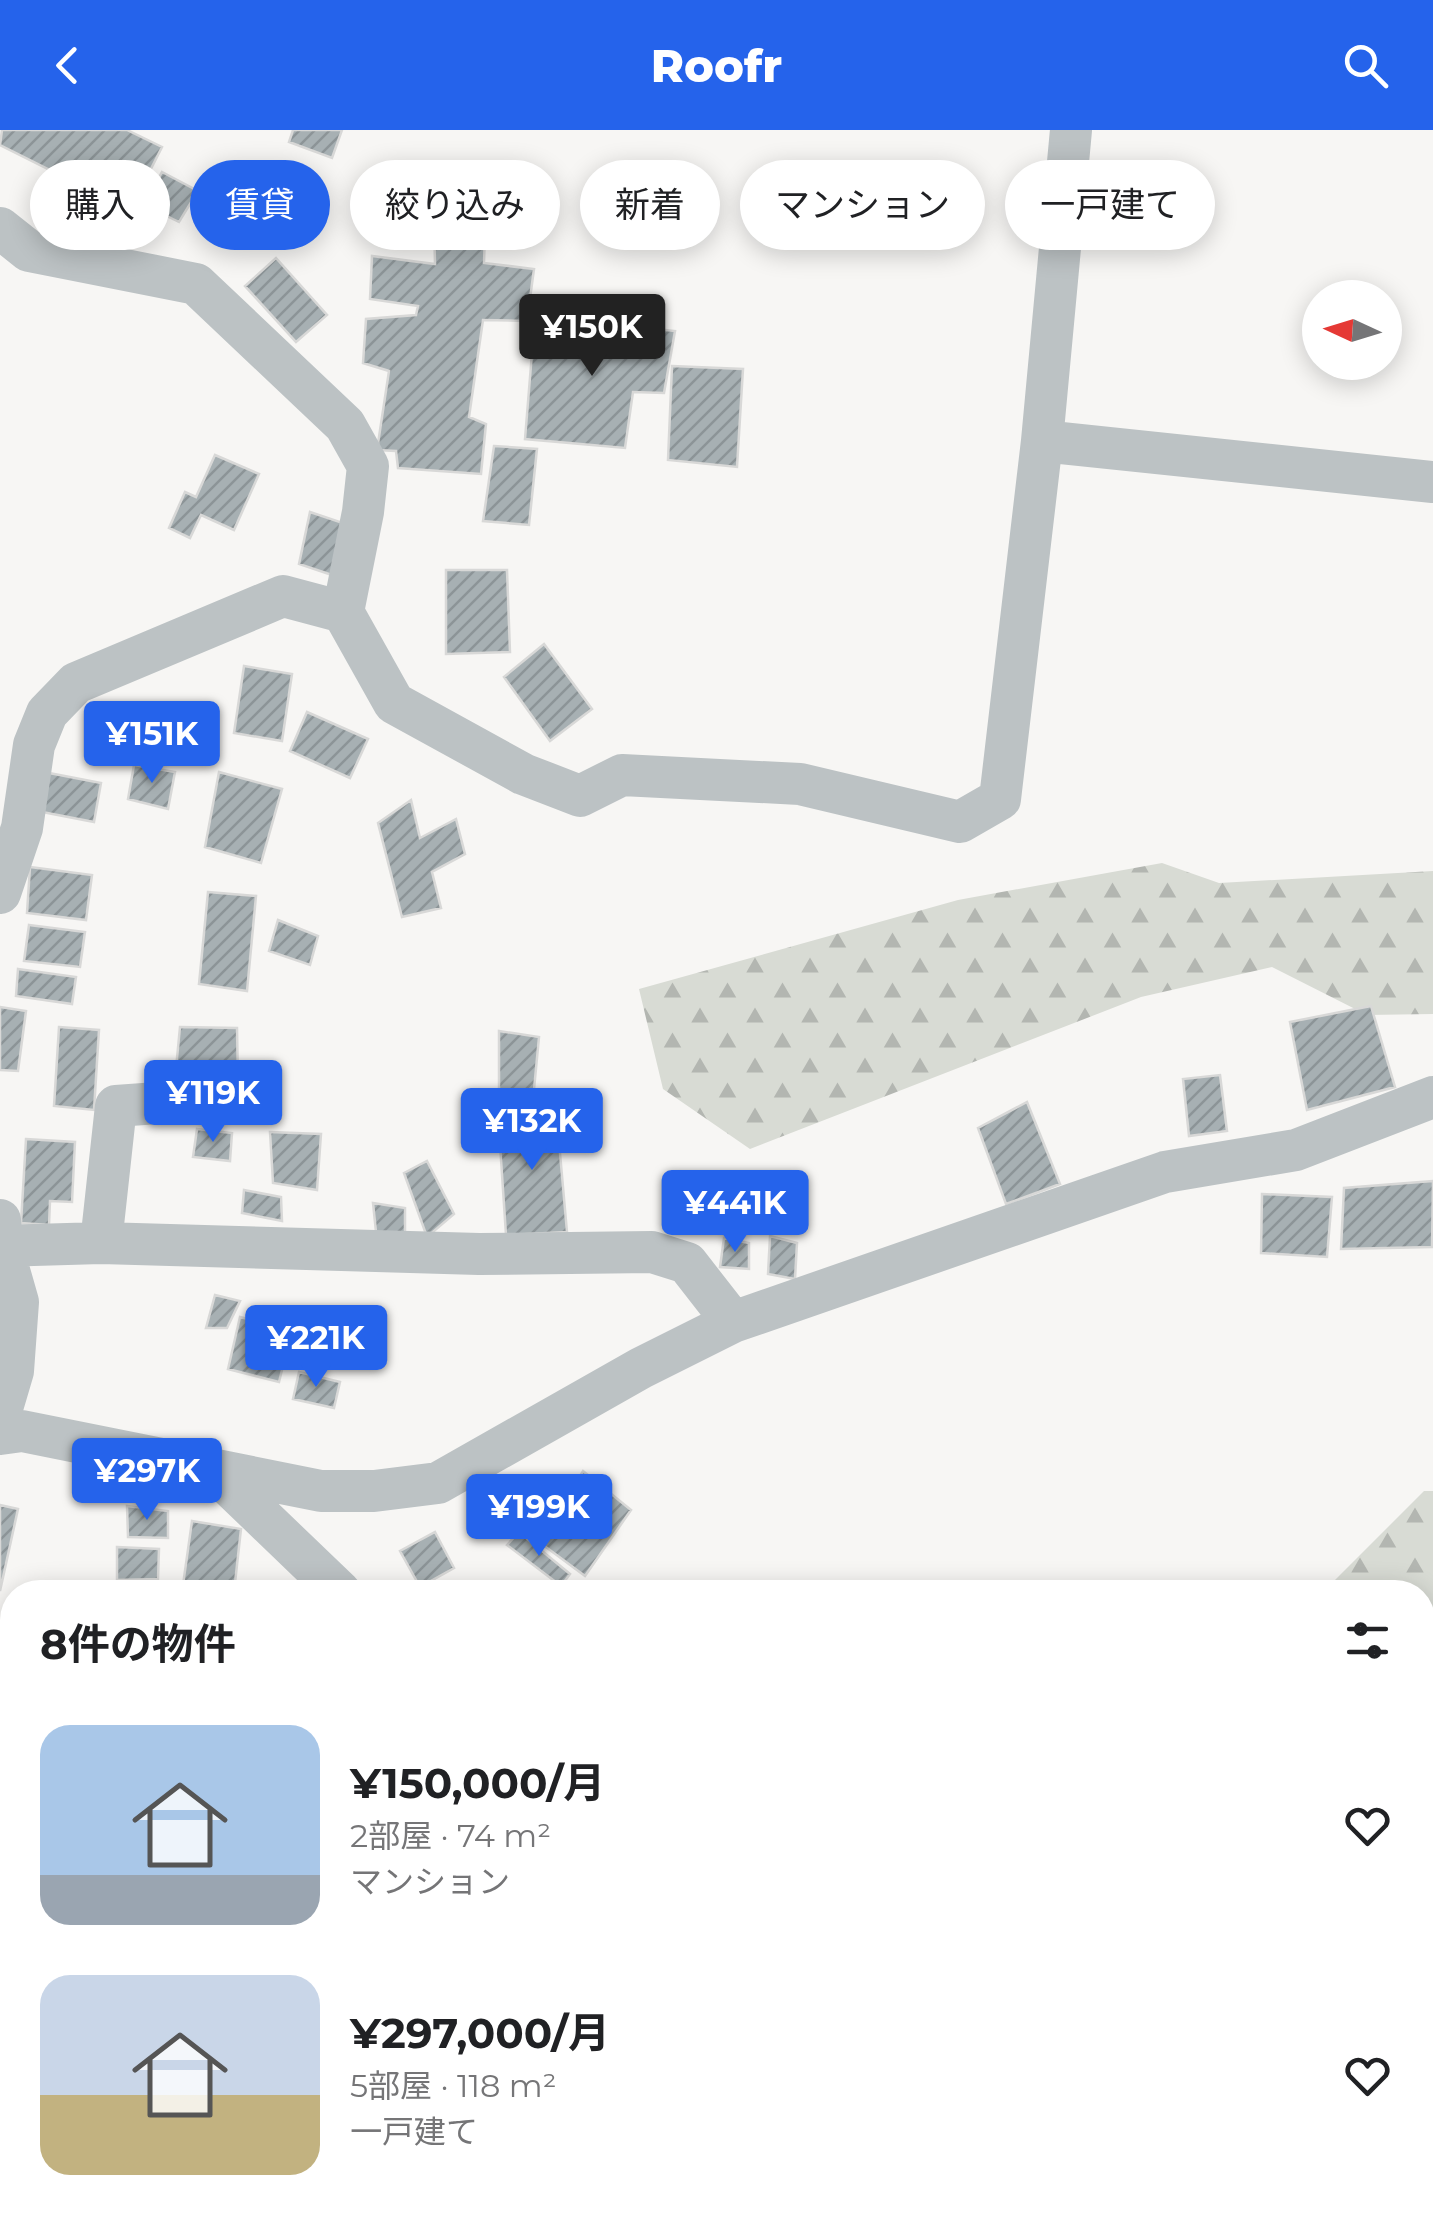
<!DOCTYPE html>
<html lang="ja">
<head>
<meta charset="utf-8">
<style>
  body { margin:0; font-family:Montserrat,"Noto Sans JP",sans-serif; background:#f6f6f6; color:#202124; height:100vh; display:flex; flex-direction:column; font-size:38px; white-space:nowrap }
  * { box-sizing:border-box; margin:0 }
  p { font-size:32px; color:#757577 }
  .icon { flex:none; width:55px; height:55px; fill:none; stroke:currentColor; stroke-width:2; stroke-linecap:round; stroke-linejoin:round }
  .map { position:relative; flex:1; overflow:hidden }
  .drawer { position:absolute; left:0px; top:1450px; width:1435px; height:642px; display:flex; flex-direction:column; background:#fff; border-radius:40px 40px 0 0; box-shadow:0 5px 25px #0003 }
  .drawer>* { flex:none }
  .top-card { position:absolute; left:30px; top:30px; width:1375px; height:90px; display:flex; gap:20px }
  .needle { width:65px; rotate:274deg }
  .controls { position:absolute; left:1302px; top:150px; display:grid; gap:20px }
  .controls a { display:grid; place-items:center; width:100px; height:100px; border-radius:50%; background:#fff; box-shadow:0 5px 25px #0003; font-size:50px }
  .price { position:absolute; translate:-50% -85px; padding:0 22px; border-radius:10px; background:#2563eb; color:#fff; font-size:32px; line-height:65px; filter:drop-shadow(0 2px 5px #0008) }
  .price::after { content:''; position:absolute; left:50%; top:60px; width:30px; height:22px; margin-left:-15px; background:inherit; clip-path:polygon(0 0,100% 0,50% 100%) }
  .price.on { background:#222; color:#fff }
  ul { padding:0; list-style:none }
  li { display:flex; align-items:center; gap:30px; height:250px; padding:0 40px }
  li span { display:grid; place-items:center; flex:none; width:280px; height:200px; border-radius:30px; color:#555 }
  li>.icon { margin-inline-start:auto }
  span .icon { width:120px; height:120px; fill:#fffc; stroke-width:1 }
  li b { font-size:42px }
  h2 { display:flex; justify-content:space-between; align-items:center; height:120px; padding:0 40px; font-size:42px }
  .chip { padding:0 35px; border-radius:45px; background:#fff; box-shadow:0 5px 25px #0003; font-size:35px; line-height:90px }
  .chip.on { background:#2563eb; color:#fff }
  header { display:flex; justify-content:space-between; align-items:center; height:130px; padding:0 40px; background:#2563eb; color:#fff; font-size:45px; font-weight:800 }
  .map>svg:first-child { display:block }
  .forest { fill:url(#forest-firs) }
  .building { fill:url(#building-hatch); stroke:#d8d8d7; stroke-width:2.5 }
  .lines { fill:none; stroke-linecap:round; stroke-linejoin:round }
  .street { stroke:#bcc2c4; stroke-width:42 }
</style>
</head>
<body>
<header><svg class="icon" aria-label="back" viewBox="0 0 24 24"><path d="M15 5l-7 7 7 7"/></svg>Roofr<svg class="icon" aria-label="search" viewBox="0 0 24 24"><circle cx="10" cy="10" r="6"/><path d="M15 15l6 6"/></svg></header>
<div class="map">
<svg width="1433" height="2092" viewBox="0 0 1433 2092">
  <defs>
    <pattern id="forest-firs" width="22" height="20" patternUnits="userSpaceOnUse" patternTransform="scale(2.5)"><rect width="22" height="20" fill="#d8dbd4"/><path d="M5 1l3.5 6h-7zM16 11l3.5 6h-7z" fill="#b3b6b1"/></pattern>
    <pattern id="building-hatch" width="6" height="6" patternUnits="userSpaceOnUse" patternTransform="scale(2.5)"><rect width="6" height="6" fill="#a7b0b3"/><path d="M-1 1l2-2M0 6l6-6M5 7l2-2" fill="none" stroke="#8c9497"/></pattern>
  </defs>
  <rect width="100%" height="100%" fill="#f7f6f4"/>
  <path class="forest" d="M1162 733 1219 753 1433 741V884L1367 885 1272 837 1141 867 750 1019 663 959 639 859 958 770Z
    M1424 1361H1433V1766L1423 1783 1422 1462H1323Z"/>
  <path class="building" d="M2 0H127L162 17 130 80 0 15Z
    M293 0H342L332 28 289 12Z
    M162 42 198 61 179 92 144 75Z
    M660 45H690L688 81 661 80Z
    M434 92 485 104 484 133 534 139 527 191 483 190 469 287 486 294 481 344 398 338 396 321 377 320 389 241 363 233 366 189 416 185 418 176 370 169 372 126 435 134Z
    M276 128 327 185 296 212 245 156Z
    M535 186 675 201 664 263 633 262 625 318 525 309Z
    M672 236 743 239 737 337 668 330Z
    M494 316 537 319 529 395 483 391Z
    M215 325 259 344 234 400 201 385 190 408 169 398 185 362 196 367Z
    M310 382 343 393 335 446 299 434Z
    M446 440H507L510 522 446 524Z
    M544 514 592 579 550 611 504 547Z
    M244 536 292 544 282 611 234 603Z
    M307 582 368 609 350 648 290 621Z
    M134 635 175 642 168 679 128 669Z
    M44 642 101 653 94 692 37 681Z
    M219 642 282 659 261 733 205 717Z
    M411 670 420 708 456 689 465 724 432 742 441 778 402 787 378 693Z
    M30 737 92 745 86 790 27 783Z
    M208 762 256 766 247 861 199 854Z
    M278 790 318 806 310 835 269 821Z
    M29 795 85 802 80 837 24 831Z
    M18 839 76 847 72 874 16 866Z
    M1371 876 1395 957 1307 980 1290 892Z
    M0 877 26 881 18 941 0 940Z
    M59 897 99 900 94 980 54 976Z
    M180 897 237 898 238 951 175 949Z
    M499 901 539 907 533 970 499 969Z
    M1220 945 1227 1001 1189 1006 1183 949Z
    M1027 972 1060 1054 1006 1074 978 998Z
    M556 978 567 1102 506 1105 498 984Z
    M197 999 232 1003 230 1031 193 1027Z
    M270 1002 321 1004 317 1060 273 1053Z
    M26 1009 75 1012 72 1072 50 1071 49 1095 21 1093Z
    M427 1031 454 1084 427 1107 404 1043Z
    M1433 1051 1432 1117 1341 1119 1344 1058Z
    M244 1060 281 1067 282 1091 242 1083Z
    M1262 1064 1332 1067 1327 1127 1261 1123Z
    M373 1073 405 1078V1103L376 1102Z
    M770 1106 797 1113 795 1149 768 1144Z
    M724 1108 749 1113V1139L720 1137Z
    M215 1165 240 1171 227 1198H206Z
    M240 1187 292 1200 279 1252 228 1239Z
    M299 1242 340 1252 334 1278 293 1269Z
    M583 1341 631 1380 585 1446 539 1412Z
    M0 1375 18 1379 0 1461Z
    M127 1376 168 1381V1408L128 1407Z
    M192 1391 241 1399 234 1462H182Z
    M435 1402 454 1438 420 1457 400 1421Z
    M519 1402 570 1444 561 1456 507 1415Z
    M117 1417 159 1419 158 1449 117 1450Z
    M12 1639V1684L9 1686 0 1670V1645Z
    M0 1850 12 1875 0 1880Z
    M1422 1868 1433 1870V1977L1422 1975Z
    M108 2080H149L153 2086 164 2080H183L189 2092H109L105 2082Z
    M1009 2080H1078L1079 2092H1011Z"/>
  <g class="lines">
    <path class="street" d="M0 98 29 121 196 154 345 295 368 336 363 382 343 482 394 573 523 644 580 666 622 645 800 654 960 692 1000 669 1042 311 1071 0
      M1042 311 1433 352
      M0 763 22 698 34 615 47 583 76 553 283 466 343 482
      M101 1113 479 1124 652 1122 687 1133 733 1192
      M0 1116 101 1113 116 976 255 966
      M0 1285 13 1241 18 1172 2 1116 0 1090
      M0 1304 22 1301 321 1361H374L438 1353 641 1238 733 1192 1165 1042 1296 1020 1433 967
      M212 1339 340 1462
      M0 1788 12 1780
      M0 2017 4 2043 0 2067
      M987 2080 989 2092"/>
  </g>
</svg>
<div class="controls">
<a><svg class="needle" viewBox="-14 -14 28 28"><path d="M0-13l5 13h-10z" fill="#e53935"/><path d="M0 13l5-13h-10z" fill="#757577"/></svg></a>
</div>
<b class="price on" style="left:592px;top:249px">¥150K</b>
<b class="price" style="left:152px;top:656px">¥151K</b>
<b class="price" style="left:213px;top:1015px">¥119K</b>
<b class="price" style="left:532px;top:1043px">¥132K</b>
<b class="price" style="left:735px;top:1125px">¥441K</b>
<b class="price" style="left:316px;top:1260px">¥221K</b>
<b class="price" style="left:147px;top:1393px">¥297K</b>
<b class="price" style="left:539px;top:1429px">¥199K</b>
<div class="top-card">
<a class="chip">購入</a>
<a class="chip on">賃貸</a>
<a class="chip">絞り込み</a>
<a class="chip">新着</a>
<a class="chip">マンション</a>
<a class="chip">一戸建て</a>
</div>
<section class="drawer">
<h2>8件の物件<svg class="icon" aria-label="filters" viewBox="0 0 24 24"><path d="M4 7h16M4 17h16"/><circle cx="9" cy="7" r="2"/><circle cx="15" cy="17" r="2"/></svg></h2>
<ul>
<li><span style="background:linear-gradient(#a9c7e8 75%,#9aa5b1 0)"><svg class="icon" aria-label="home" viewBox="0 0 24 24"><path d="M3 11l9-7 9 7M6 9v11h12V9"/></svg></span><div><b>¥150,000/月</b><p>2部屋 · 74 m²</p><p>マンション</p></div><svg class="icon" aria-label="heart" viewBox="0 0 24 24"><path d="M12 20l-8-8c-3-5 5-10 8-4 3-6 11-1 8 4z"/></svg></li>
<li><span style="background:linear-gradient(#c9d6e8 60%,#c2b280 0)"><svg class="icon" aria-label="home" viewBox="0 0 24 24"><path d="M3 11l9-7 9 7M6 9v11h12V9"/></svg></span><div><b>¥297,000/月</b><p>5部屋 · 118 m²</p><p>一戸建て</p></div><svg class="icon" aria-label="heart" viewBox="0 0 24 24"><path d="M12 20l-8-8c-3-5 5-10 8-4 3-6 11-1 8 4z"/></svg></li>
</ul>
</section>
</div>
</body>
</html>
